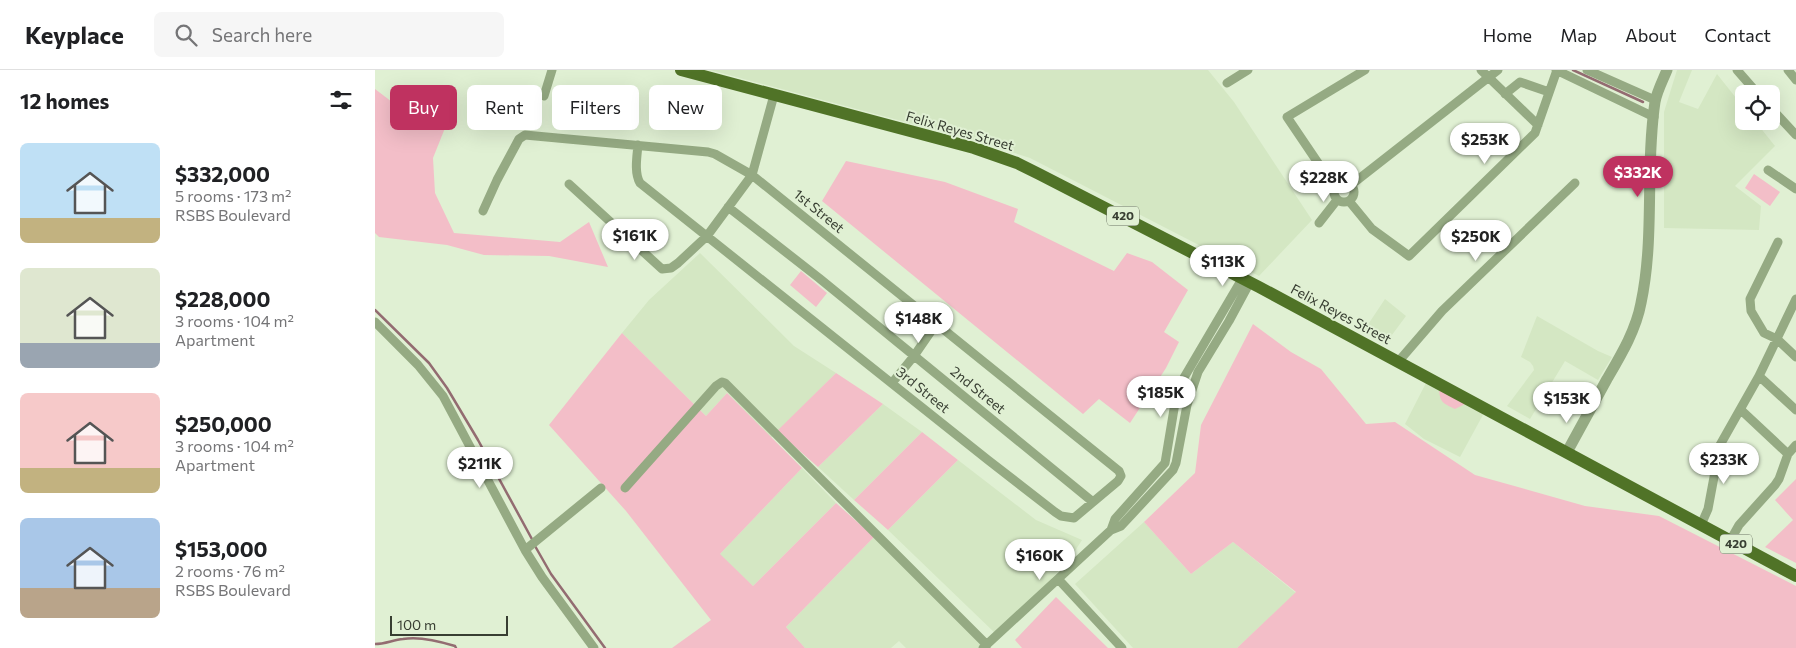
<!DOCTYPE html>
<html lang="en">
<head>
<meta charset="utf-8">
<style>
  body { margin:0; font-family:Commissioner,sans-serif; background:#f6f6f6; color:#202124; height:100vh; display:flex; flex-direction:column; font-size:19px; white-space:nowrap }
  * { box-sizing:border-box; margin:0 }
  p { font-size:16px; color:#757577 }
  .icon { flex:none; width:28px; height:28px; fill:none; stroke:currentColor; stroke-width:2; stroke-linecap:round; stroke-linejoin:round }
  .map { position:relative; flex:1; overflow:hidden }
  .details { display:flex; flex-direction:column; background:#fff; width:375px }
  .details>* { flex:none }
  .top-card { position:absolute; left:15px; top:15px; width:475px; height:45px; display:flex; gap:10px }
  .controls { position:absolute; left:1360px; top:15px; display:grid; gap:10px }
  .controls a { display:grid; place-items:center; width:45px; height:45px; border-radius:8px; background:#fff; box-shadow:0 5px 20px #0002; font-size:25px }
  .scale { position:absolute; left:15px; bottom:12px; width:118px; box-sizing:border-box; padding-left:5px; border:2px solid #383e32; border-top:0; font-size:14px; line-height:18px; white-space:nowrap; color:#383e32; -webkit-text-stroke:4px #e0f0d3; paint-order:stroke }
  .price { position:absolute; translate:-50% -42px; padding:0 11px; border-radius:18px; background:#fff; color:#222; font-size:16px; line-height:32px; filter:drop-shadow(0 1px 2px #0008) }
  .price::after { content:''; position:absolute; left:50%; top:30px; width:15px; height:11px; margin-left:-8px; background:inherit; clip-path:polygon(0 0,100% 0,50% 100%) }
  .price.current { background:#bf3260; color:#fff }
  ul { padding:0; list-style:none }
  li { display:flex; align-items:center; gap:15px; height:125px; padding:0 20px }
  li span { display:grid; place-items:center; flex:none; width:140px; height:100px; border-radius:8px; color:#555 }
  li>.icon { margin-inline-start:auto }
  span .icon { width:60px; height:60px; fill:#fffc; stroke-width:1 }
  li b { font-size:21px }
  h2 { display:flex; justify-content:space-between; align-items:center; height:60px; padding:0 20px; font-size:21px }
  .tag { padding:0 18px; border-radius:8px; background:#fff; box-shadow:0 5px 20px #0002; font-size:18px; line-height:45px }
  .tag.current { background:#bf3260; color:#fff }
  header { display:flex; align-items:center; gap:30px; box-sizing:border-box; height:70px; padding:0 25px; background:#fff; border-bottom:1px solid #e0e0e0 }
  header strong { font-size:24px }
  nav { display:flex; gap:28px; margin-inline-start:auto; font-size:18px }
  .search { width:350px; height:45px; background:#f6f6f6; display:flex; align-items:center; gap:12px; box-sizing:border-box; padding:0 18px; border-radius:8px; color:#757577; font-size:19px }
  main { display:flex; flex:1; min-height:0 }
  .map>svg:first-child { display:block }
  .built { fill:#d4e7c3 }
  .green { fill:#f3bec8 }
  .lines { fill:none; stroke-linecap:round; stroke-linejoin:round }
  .stream { stroke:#936c71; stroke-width:2.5 }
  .minor { stroke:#95aa83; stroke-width:9 }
  .tertiary { stroke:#95aa83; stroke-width:11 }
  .primary { stroke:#507327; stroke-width:12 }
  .labels { text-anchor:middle; stroke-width:4; stroke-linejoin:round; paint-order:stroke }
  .shield { fill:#e0f0d3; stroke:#6a7362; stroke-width:1 }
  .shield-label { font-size:12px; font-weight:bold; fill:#383e32 }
  .street-label { font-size:14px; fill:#383e32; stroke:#e0f0d3 }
</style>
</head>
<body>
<header>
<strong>Keyplace</strong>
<div class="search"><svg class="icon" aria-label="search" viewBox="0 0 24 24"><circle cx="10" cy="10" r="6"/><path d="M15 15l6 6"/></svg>Search here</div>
<nav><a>Home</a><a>Map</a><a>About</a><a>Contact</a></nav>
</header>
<main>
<section class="details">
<h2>12 homes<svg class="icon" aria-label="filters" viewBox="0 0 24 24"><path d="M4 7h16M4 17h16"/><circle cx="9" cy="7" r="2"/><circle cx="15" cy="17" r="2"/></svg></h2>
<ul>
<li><span style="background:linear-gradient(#bfe0f5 75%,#c2b280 0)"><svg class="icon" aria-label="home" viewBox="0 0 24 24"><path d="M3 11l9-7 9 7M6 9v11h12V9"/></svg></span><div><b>$332,000</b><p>5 rooms · 173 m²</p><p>RSBS Boulevard</p></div></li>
<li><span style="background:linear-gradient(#dfe7d0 75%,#9aa5b1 0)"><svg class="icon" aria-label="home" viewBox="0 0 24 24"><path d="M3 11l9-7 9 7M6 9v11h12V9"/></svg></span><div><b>$228,000</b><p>3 rooms · 104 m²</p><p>Apartment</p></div></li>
<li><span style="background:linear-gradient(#f6c9c9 75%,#c2b280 0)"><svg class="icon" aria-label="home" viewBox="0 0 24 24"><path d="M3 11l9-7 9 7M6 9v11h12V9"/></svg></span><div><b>$250,000</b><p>3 rooms · 104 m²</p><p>Apartment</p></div></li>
<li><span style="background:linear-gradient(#a9c7e8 70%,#b9a48a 0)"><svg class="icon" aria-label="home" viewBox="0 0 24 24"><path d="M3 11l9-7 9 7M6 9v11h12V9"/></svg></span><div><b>$153,000</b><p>2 rooms · 76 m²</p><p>RSBS Boulevard</p></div></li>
</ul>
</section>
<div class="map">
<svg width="1421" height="578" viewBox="0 0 1421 578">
  <rect width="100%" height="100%" fill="#e0f0d3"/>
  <path class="built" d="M335 0H833L859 32 937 150 884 206 655 88 609 73Z
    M1302 0H1317L1304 32 1323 39 1342 4 1369 38V51H1380L1400 76 1360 116 1386 136 1384 160 1289 158V42Z
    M325 183 419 276 461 303 396 368 352 323 331 346 247 263 274 230Z
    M1010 229 1031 246 1011 273 988 262Z
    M1162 246 1223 281 1237 287 1223 310 1190 291 1155 349 1132 336 1159 300 1158 296 1155 292 1146 287Z
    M1052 311 1109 343 1085 387 1049 369 1030 354Z
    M508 334 547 362 479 430 443 397Z
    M583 390 661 450 707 470 693 492 621 564 513 460Z
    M427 398 461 433 378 516 344 485Z
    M769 452 816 504 858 472 921 523 862 578H758L700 514Z
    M499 467 610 575 607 578H531L524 571 516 578H430L411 557Z"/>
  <path class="green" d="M0 19 42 51 60 28 76 43 58 88 60 123 79 163 185 172 214 152 233 197 174 186 109 185 72 175 4 167 0 163Z
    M471 91 570 112 643 139 639 152 739 201 752 183 777 192 813 220 789 262 804 272 791 298 755 353 724 329 708 344 447 131Z
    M1379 104 1405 122 1395 136 1370 118Z
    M426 201 452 223 441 237 415 215Z
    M878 254 916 282 946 299 991 354 1020 352 1100 405 1210 436 1284 446 1421 516V578H862L921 522 858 472 816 504 769 452 820 403 826 355Z
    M247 263 331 346 352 323 427 398 345 484 378 516 461 433 499 467 411 557 430 578H297L336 550 251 441 174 355Z
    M461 303 508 334 443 397 402 361Z
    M1064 319 1090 334 1080 339C1068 333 1065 333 1064 319Z
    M547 362 583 390 513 460 479 430Z
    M1421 409V493L1390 477 1418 450 1400 430Z
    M681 527 733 578H647L640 570Z"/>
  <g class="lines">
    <path class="stream" d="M1198 0 1268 32
      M0 240 54 293 72 318 103 370 158 471
      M160 476 176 504 230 578
      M0 574C10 574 18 570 28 569 44 566 64 571 80 576L81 578"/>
    <path class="minor" d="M1106 0 1163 55
      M1181 0 1279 47
      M1212 0 1280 30
      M1362 0 1383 24
      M1413 0 1421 10
      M852 13 873 0
      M1130 24 1145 12 1174 22
      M169 26 177 0
      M1396 38 1421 65
      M1393 100 1421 119
      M959 122a10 10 0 1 1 20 0a10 10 0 1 1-20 0Z
      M194 114 287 199 296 198 303 193 332 166 377 105 399 25
      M976 115 1123 0
      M960 118 912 47 990 0
      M974 131 997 159 1034 186 1160 63 1182 0
      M353 137 444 208 718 432
      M108 141 122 110 144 69 150 65 333 82 340 84 377 105 744 401 746 406 743 411 699 448 686 446 680 442 613 390 265 113C259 103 262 86 263 75
      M944 153 962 130
      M1403 172 1375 229 1376 241 1389 263 1402 269 1421 287
      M0 252 43 295 68 326 150 480 167 507 219 578
      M1023 292 1067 241 1200 113
      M1384 306 1421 340
      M517 313 539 286 561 254
      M1366 340 1413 384
      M250 418 341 316 347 312 350 313 612 575
      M1326 455 1333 439 1345 375 1384 306 1421 229
      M736 460 740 449 790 393 800 333 807 311 867 209
      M1355 471 1364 455 1400 415 1404 409 1413 384 1421 375
      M150 480 226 418
      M684 510 747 578
      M608 578 736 460 746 456 798 400 801 393 812 335 823 302 854 251 875 212"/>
    <path class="tertiary" d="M1192 382C1205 358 1219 333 1232 309 1246 285 1261 260 1266 233 1280 167 1270 98 1280 32 1282 21 1288 10 1292 0"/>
    <path class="primary" d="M306 0 599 78 642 93 664 104 884 217 1421 506"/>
  </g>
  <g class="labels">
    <g class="shield">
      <rect x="732" y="136.5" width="32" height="19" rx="4"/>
      <rect x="1345" y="464.5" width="32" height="19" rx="4"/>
    </g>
    <g class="shield-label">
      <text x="748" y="150">420</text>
      <text x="1361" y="478">420</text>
    </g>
    <g class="street-label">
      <text transform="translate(585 61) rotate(16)" y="5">Felix Reyes Street</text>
      <text transform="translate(444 141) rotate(39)" y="5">1st Street</text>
      <text transform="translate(966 244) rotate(28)" y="5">Felix Reyes Street</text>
      <text transform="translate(548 320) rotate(39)" y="5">3rd Street</text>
      <text transform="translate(603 320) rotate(39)" y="5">2nd Street</text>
    </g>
  </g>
</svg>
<div class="controls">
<a><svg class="icon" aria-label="locate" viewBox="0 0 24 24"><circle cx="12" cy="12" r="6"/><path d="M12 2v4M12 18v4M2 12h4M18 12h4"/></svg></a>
</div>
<div class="scale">100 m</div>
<b class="price" style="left:1110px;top:95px">$253K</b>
<b class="price current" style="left:1263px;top:128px">$332K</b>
<b class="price" style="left:949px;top:133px">$228K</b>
<b class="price" style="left:260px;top:191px">$161K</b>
<b class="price" style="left:1101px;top:192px">$250K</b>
<b class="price" style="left:848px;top:217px">$113K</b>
<b class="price" style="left:544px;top:274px">$148K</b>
<b class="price" style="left:786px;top:348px">$185K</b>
<b class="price" style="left:1192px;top:354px">$153K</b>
<b class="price" style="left:1349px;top:415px">$233K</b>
<b class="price" style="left:105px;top:419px">$211K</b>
<b class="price" style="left:665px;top:511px">$160K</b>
<div class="top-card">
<a class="tag current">Buy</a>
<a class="tag">Rent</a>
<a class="tag">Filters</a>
<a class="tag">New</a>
</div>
</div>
</main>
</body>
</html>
